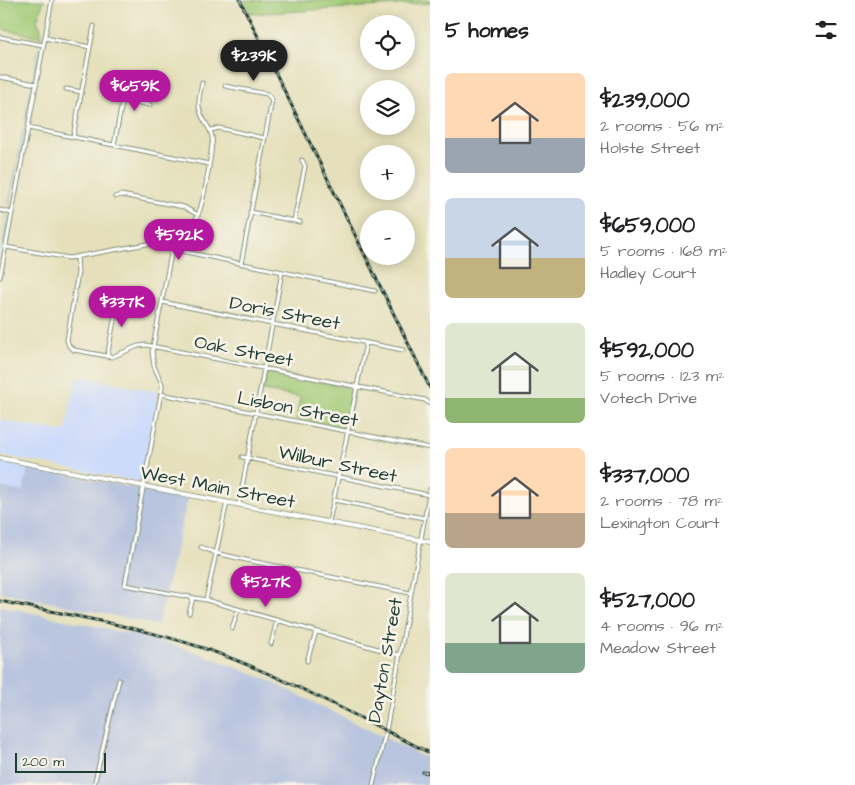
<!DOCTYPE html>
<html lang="en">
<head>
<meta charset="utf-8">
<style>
  body { margin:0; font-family:"Architects Daughter",sans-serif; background:#f2f2f2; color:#202124; height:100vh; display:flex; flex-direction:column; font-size:19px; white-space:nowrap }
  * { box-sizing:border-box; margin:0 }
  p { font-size:16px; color:#757577 }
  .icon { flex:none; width:28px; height:28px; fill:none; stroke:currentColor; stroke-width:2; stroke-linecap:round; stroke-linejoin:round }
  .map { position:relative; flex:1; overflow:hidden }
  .side { display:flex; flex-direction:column; background:#fff; width:425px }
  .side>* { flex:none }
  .buttons { position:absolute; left:360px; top:15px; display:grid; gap:10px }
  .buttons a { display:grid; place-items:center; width:55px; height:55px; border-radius:50%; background:#fff; box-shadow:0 2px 12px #0003; font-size:25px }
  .scale { position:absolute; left:15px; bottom:12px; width:91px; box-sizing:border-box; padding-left:5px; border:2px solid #1f3d34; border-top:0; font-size:14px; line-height:18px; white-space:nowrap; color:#1f3d34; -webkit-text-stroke:4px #f7f3e8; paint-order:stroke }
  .price { position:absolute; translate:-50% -42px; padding:0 11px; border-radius:18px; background:#b5179e; color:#fff; font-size:16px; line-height:32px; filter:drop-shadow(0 1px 2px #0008) }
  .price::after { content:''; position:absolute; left:50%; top:30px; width:15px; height:11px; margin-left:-8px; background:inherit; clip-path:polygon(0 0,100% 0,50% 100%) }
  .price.active { background:#222; color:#fff }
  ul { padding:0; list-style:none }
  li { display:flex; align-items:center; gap:15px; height:125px; padding:0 15px }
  li span { display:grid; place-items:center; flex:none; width:140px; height:100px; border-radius:8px; color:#555 }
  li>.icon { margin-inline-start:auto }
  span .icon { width:60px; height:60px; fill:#fffc; stroke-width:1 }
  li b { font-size:21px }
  h2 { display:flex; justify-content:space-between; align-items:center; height:60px; padding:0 15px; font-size:21px }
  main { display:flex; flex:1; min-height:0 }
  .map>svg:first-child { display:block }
  .built { fill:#cddbfa }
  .industrial { fill:#b9c5de }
  .green { fill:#a0c975; stroke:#608354 }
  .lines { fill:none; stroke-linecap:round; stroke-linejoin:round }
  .stream { stroke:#69adde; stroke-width:1 }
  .minor-casing { stroke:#828e78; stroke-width:5 }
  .major-casing { stroke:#828e78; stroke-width:5.5 }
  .minor { stroke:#fff; stroke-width:3 }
  .major { stroke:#fff; stroke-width:4 }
  .rail-casing { stroke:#1f3d34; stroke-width:3 }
  .rail { stroke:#f7f3e8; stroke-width:1; stroke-dasharray:4; stroke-linecap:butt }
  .labels { text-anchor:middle; stroke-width:5; stroke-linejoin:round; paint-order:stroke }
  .street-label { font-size:19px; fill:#1f3d34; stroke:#f7f3e8 }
</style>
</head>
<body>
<main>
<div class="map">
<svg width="430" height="785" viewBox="0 0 430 785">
  <rect width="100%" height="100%" fill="#f7f3e8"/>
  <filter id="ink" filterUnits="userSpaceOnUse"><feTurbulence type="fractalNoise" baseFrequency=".02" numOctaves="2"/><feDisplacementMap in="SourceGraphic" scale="10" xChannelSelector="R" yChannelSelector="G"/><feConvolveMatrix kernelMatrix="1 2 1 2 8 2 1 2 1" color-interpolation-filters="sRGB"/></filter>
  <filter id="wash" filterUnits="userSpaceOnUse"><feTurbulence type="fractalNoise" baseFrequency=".0096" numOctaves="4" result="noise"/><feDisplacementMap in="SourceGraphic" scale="20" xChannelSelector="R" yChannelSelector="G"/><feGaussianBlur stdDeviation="1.12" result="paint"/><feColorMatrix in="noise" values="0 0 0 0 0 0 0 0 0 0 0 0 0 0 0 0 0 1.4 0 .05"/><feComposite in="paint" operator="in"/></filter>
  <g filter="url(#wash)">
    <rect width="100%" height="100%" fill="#e5e0bb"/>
    <path class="built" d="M77 376 159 392 145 467 140 482 0 455V420L65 432Z
      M0 462 28 467 23 492 0 487Z"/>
    <path class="industrial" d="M28 467 188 498 158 625 0 592V487L23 492Z
      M0 606 154 639 195 652 266 679 430 760V785H0Z"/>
    <path class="green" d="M0 0H44L37 21 41 29V37L0 29Z
      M244 0H430V3L251 14Z
      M270 372 352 388 354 393 346 428H340L296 419 300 397 263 391 266 374Z"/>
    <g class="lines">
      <path class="stream" d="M40 41 41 37
        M33 80 39 47
        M25 122 32 86
        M18 158 24 129
        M9 205 17 163
        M0 259 8 216"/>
    </g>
  </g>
  <g filter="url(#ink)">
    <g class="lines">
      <g class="minor-casing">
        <path id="minor" d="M0 37 43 45
          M45 38 90 47
          M0 77 36 84
          M202 83C201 90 198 98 199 106 200 121 215 129 212 145 210 162 204 203 197 217 189 232 178 226 172 249L152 352 154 366 162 384V388L125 585 206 600 399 655
          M225 86 267 94 272 100 241 264
          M66 89 82 92
          M123 100 150 105
          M28 128 209 164
          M211 130 219 128 264 138
          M73 137 94 26
          M114 145 127 77
          M115 197 121 195 184 207 198 215
          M0 210 12 213
          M250 212 300 222
          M294 221 305 166 302 160
          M6 247 69 258 147 244 375 291
          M77 257 78 272 67 340 69 346 74 350 112 357 138 346 146 345 425 400 430 404
          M0 277 52 0
          M162 302 403 350
          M107 357 119 295
          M161 394 430 448
          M242 457 429 495
          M334 500 424 518
          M239 504 282 272
          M329 522 366 343
          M201 547 216 553 246 560 410 593
          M206 600 227 502
          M189 613 193 598
          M232 629 238 609
          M271 644 277 620
          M307 661 316 632
          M94 785 119 680
          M373 785 386 731 430 489"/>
      </g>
      <g class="major-casing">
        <path id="major" d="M0 458 430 542"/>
      </g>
      <use href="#minor" class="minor"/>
      <use href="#major" class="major"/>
      <g class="rail-casing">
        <path id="rail" d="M240 0 430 388
          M0 601C68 615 137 626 203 648 282 675 356 716 430 753
          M423 772 430 773"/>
      </g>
      <use href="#rail" class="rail"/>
    </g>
  </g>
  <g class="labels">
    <g class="street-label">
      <text transform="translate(285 312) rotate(11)" y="7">Doris Street</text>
      <text transform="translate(244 350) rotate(11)" y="7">Oak Street</text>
      <text transform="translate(298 408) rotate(11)" y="7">Lisbon Street</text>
      <text transform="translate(338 463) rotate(12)" y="7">Wilbur Street</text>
      <text transform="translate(218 486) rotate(11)" y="7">West Main Street</text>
      <text transform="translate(384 660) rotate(-80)" y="7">Dayton Street</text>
    </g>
  </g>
</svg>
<div class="buttons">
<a><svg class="icon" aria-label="locate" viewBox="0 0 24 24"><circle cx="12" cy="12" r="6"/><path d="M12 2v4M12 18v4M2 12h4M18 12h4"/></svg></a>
<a><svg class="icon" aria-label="layers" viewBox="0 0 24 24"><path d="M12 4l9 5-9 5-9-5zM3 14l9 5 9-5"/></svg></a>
<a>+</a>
<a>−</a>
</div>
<div class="scale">200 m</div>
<b class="price active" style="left:254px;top:82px">$239K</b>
<b class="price" style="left:135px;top:112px">$659K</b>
<b class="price" style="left:179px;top:261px">$592K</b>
<b class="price" style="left:122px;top:328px">$337K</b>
<b class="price" style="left:266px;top:608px">$527K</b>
</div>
<section class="side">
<h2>5 homes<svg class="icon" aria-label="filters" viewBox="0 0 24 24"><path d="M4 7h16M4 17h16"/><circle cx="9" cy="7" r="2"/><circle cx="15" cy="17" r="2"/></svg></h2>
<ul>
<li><span style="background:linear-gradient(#ffd9b3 65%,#9aa5b1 0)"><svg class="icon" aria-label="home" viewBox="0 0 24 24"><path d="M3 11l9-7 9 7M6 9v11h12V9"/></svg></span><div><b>$239,000</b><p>2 rooms · 56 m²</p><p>Holste Street</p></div></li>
<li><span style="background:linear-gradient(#c9d6e8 60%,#c2b280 0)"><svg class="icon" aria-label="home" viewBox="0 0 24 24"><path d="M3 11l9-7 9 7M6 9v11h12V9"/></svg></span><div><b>$659,000</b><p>5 rooms · 168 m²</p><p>Hadley Court</p></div></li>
<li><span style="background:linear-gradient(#dfe7d0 75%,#8fb573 0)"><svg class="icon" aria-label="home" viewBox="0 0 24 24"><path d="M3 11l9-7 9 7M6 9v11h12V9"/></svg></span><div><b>$592,000</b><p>5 rooms · 123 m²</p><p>Votech Drive</p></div></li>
<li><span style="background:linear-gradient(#ffd9b3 65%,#b9a48a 0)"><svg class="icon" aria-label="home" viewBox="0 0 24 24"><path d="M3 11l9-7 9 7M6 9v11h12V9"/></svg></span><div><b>$337,000</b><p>2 rooms · 78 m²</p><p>Lexington Court</p></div></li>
<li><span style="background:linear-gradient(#dfe7d0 70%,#7fa58c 0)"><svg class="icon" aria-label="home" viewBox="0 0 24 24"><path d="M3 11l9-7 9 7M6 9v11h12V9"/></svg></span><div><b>$527,000</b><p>4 rooms · 96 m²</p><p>Meadow Street</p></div></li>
</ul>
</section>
</main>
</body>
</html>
